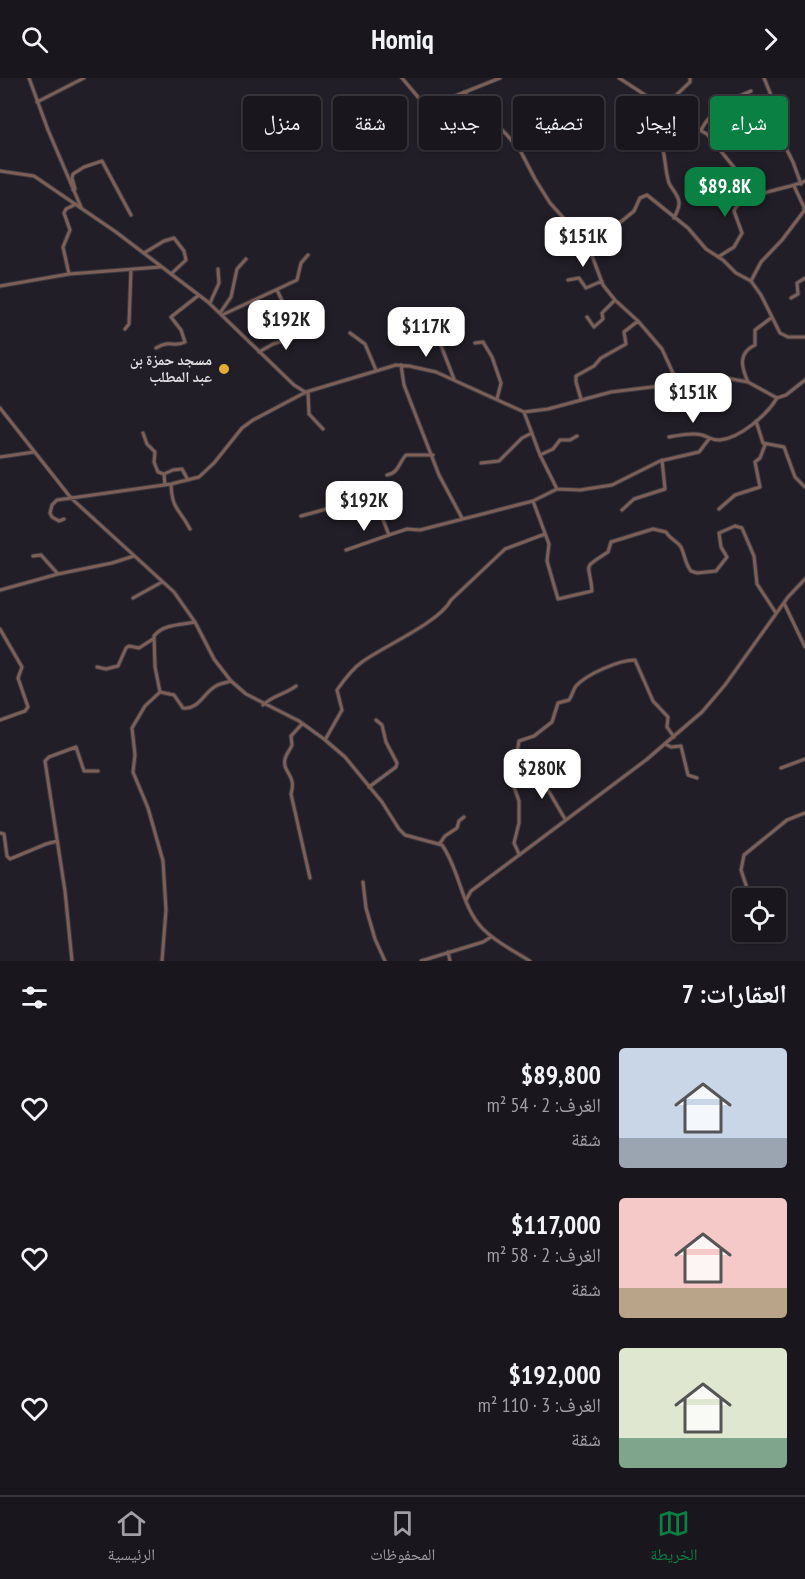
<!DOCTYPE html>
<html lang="ar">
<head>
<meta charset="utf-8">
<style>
  body { margin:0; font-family:"PT Sans Narrow","Noto Naskh Arabic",sans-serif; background:#231f26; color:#f1f3f6; direction:rtl; height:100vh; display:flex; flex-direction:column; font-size:22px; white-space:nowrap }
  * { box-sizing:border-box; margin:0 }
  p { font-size:20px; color:#9f9fa4 }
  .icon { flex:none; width:33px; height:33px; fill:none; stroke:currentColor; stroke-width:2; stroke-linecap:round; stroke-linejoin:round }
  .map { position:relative; height:883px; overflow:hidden; direction:ltr }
  .side { display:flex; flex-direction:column; background:#1a161d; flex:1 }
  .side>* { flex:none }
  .hud { position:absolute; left:18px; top:18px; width:770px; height:54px; direction:rtl; display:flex; gap:12px }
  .fabs { position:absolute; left:732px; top:810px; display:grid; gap:12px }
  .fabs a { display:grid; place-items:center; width:54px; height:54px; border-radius:6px; background:#1a161d; box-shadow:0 2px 4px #0004,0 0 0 2px #38353b; font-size:30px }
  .price { position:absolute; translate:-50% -51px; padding:0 14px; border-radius:12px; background:#fff; color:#222; font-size:20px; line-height:39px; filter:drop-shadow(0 2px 3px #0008) }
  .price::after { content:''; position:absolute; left:50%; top:36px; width:18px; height:14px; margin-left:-9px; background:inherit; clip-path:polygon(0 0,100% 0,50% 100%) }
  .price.active { background:#0b8043; color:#fff }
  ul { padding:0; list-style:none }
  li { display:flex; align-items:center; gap:18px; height:150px; padding:0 18px }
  li span { display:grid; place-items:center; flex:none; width:168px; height:120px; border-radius:6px; color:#555 }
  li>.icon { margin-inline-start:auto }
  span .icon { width:72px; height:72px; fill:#fffc; stroke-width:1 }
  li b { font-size:26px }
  h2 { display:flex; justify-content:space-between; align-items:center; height:72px; padding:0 18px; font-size:26px }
  .pill { padding:0 21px; border-radius:6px; background:#1a161d; box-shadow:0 2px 4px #0004,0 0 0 2px #38353b; font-size:21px; line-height:54px }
  .pill.active { background:#0b8043; color:#fff }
  header { display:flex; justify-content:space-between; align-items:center; height:78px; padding:0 18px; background:#1a161d; font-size:27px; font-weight:700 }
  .dock { display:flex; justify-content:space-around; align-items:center; height:84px; border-top:2px solid #38353b; background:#1a161d; font-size:16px; color:#9f9fa4 }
  .dock a { display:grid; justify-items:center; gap:3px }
  .dock .active { color:#0b8043 }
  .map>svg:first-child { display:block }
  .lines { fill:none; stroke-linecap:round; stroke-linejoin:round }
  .minor-casing { stroke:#3c3941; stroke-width:5 }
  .minor { stroke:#7c5f56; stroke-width:3 }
  .poi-dot { fill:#e3ae35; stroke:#221e27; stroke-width:2 }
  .labels { text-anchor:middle; stroke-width:6; stroke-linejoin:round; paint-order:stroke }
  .poi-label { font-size:15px; font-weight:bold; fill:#dfdde2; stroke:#221e27; text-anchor:end }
</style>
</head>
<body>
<header><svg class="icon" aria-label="forward" viewBox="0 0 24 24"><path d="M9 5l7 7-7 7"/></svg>Homiq<svg class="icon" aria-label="search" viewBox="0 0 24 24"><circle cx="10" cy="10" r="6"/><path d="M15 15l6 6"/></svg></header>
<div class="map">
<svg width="805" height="883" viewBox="0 0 805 883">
  <rect width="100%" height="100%" fill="#221e27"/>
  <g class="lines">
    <g class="minor-casing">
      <path id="minor" d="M29 0 48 52 81 129
        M402 0 423 25 430 28 500 0
        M619 0 656 24 671 28
        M690 0V4L670 23V27L687 45 707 56 737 93 744 109 753 119
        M764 0 775 27 774 46 793 84 801 106
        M464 14 507 57 521 74 535 101 550 125 588 167 603 207 615 222 638 243 662 271 678 306
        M37 24 84 0
        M701 52C712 31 730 22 751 13
        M659 59C666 73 664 90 669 105 672 112 680 118 679 126 679 130 676 136 674 140
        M0 93 34 98 116 154 208 224 294 307 305 314
        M73 112 75 111 72 100 73 96 84 89 102 83 131 137
        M589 170 634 133 640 120 647 117 688 150 706 171 723 182 736 195 751 203 761 217 780 255 788 259H805
        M144 175 164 163 174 160 184 173 186 182 171 196
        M718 179 734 169 742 155 734 133C739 116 789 111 805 103
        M69 196 63 169 70 152 64 135 66 131 76 126
        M568 202 579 200 586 210 602 203
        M751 203 761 184 782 162 804 133V129L794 108
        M0 208 69 196 160 189
        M277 212 296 252 299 254 312 249
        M791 220 798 216 797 205 805 200
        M210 225 219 205 218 191
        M220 235 231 219 237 191 246 181
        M222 237 297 202 301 185 308 177
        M587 239 594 249 603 241 602 235 615 222
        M433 247 454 301
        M125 251 129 246 131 191
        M350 255 365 266 376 292
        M475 265 483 264 492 279 501 305 497 321
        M156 270C171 261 173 270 185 264L181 252 171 239 199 217
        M259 274 273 266 305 256
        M401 287 404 307 439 397 462 440
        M748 304C741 288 738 275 755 267V252L771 240
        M308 314 309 336 323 351
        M581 321 576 304V298L594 288 601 280 626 266 624 254 638 243
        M0 330 71 420 174 514 195 544 214 581 231 603 246 616 299 643 324 661 345 679 382 724 399 751 405 757 442 767C460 792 461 829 483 851 497 865 514 873 530 883
        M524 334 540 377 557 411
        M756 343 763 365 784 369 795 399 805 409
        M143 355 147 366 155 374 154 384 158 394 164 396 165 407
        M669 359C679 357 693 354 702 357 709 359 713 363 720 362 740 360 767 337 777 320
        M540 377 553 371 560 362H570L577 358
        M0 379 34 374
        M481 385 499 383 522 360 532 355
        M164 396 173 392 182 391 188 402
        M387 397C399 395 399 384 406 377H433
        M171 406C172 432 179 430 190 451
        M533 423 549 466 547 483 558 521 592 513C590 484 580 492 608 474L611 464 653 451 666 454C670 461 677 463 681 469 685 477 685 486 691 493L697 495 716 493 727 479 721 469 719 455 735 448 742 450 754 478 757 506 776 535
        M719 431 735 417 760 409 755 384 760 380 765 367
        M622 432 634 421 665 411 662 382
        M301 438 370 419 377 426 389 457 407 451 420 452 533 423 557 411 580 412 612 407 660 383 699 374 709 361
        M64 441 59 443 52 439 50 435 52 427 57 422 171 406 199 399 214 385 242 350 253 342 306 314 396 287 409 288 436 294 524 334 548 331 611 314 726 300 748 304 777 320 786 317 805 302
        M346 472 389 457
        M33 478 41 477 58 496
        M0 512 58 496 112 485 134 478
        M133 520 162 504
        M784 525 805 569
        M195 544C181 547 163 546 154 558L155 589 160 614 174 617 183 630C199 632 204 614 216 608 220 605 226 605 231 603
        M0 551 22 589 18 600 28 629 25 633 0 642
        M97 589 106 591 118 588 126 570 129 568 139 570 153 561
        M160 614 145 628 132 650 135 677 133 694 148 730 163 783 166 832 162 883
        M263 627C275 616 284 617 296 608
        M302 646 291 658 292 667C290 672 286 676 285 681 282 695 297 696 291 716L310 800
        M325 662 342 632 337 612C344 602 352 591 362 584 384 568 440 544 451 522L505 471 545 456
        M665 666 671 669 681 668 688 697 697 700
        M781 690 805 681
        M514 707 543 709 548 712 565 741
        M369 709 396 689 397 685 386 664 382 647 376 642
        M0 755 4 756 7 778 10 781 46 766 57 763
        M440 765 445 758 457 750 459 743 464 739
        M519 776 514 765 519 745V723L509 695V686L516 681 519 663 534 658 552 644 558 625 569 622C572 618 573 612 576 608 587 596 619 582 635 582L653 623 668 639 667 649 674 659
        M363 804 366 830 375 861 385 883
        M749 816 741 792 744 777 787 742 805 735
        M466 822 471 813 646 682 702 634 725 607 788 519 805 501
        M448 874 450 883
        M72 883 65 813 45 683 49 679 76 669 84 693H98
        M421 883 483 864 491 859"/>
    </g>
    <use href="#minor" class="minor"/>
  </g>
  <circle class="poi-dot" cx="224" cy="291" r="6"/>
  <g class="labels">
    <g class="poi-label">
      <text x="212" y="287">مسجد حمزة بن<tspan x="212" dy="17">عبد المطلب</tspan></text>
    </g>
  </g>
</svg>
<div class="fabs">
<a><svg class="icon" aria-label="locate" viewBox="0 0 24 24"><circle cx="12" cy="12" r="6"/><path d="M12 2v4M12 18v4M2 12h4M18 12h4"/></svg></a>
</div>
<b class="price active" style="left:725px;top:140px">$89.8K</b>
<b class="price" style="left:583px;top:190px">$151K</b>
<b class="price" style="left:286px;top:273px">$192K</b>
<b class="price" style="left:426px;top:280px">$117K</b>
<b class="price" style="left:693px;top:346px">$151K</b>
<b class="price" style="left:364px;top:454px">$192K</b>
<b class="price" style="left:542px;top:722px">$280K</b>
<div class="hud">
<a class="pill active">شراء</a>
<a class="pill">إيجار</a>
<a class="pill">تصفية</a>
<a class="pill">جديد</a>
<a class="pill">شقة</a>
<a class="pill">منزل</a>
</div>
</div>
<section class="side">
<h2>العقارات: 7<svg class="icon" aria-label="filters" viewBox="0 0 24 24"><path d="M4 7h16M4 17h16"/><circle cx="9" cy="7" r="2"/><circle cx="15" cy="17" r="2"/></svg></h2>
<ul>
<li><span style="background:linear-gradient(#c9d6e8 75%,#9aa5b1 0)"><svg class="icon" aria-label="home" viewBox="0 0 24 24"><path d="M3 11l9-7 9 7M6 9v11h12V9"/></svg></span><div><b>$89,800</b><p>الغرف: 2 · 54 m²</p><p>شقة</p></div><svg class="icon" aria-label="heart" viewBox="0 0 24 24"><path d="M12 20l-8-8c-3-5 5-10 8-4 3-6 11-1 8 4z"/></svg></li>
<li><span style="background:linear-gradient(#f6c9c9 75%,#b9a48a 0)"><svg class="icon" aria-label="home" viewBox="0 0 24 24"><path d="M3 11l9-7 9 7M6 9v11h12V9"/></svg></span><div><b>$117,000</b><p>الغرف: 2 · 58 m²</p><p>شقة</p></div><svg class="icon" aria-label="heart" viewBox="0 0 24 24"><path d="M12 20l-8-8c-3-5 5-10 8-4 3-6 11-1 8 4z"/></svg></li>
<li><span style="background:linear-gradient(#dfe7d0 75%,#7fa58c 0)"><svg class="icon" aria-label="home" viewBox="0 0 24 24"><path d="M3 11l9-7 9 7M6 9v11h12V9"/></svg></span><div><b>$192,000</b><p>الغرف: 3 · 110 m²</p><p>شقة</p></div><svg class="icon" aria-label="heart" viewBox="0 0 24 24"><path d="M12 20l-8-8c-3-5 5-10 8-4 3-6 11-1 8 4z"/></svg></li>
</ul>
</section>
<nav class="dock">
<a class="active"><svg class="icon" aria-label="map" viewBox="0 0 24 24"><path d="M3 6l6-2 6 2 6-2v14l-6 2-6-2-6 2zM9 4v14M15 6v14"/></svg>الخريطة</a>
<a><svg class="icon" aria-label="saved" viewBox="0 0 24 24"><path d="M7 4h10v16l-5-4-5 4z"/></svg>المحفوظات</a>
<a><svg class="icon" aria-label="home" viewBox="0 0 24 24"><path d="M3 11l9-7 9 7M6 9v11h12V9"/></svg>الرئيسية</a>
</nav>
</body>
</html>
